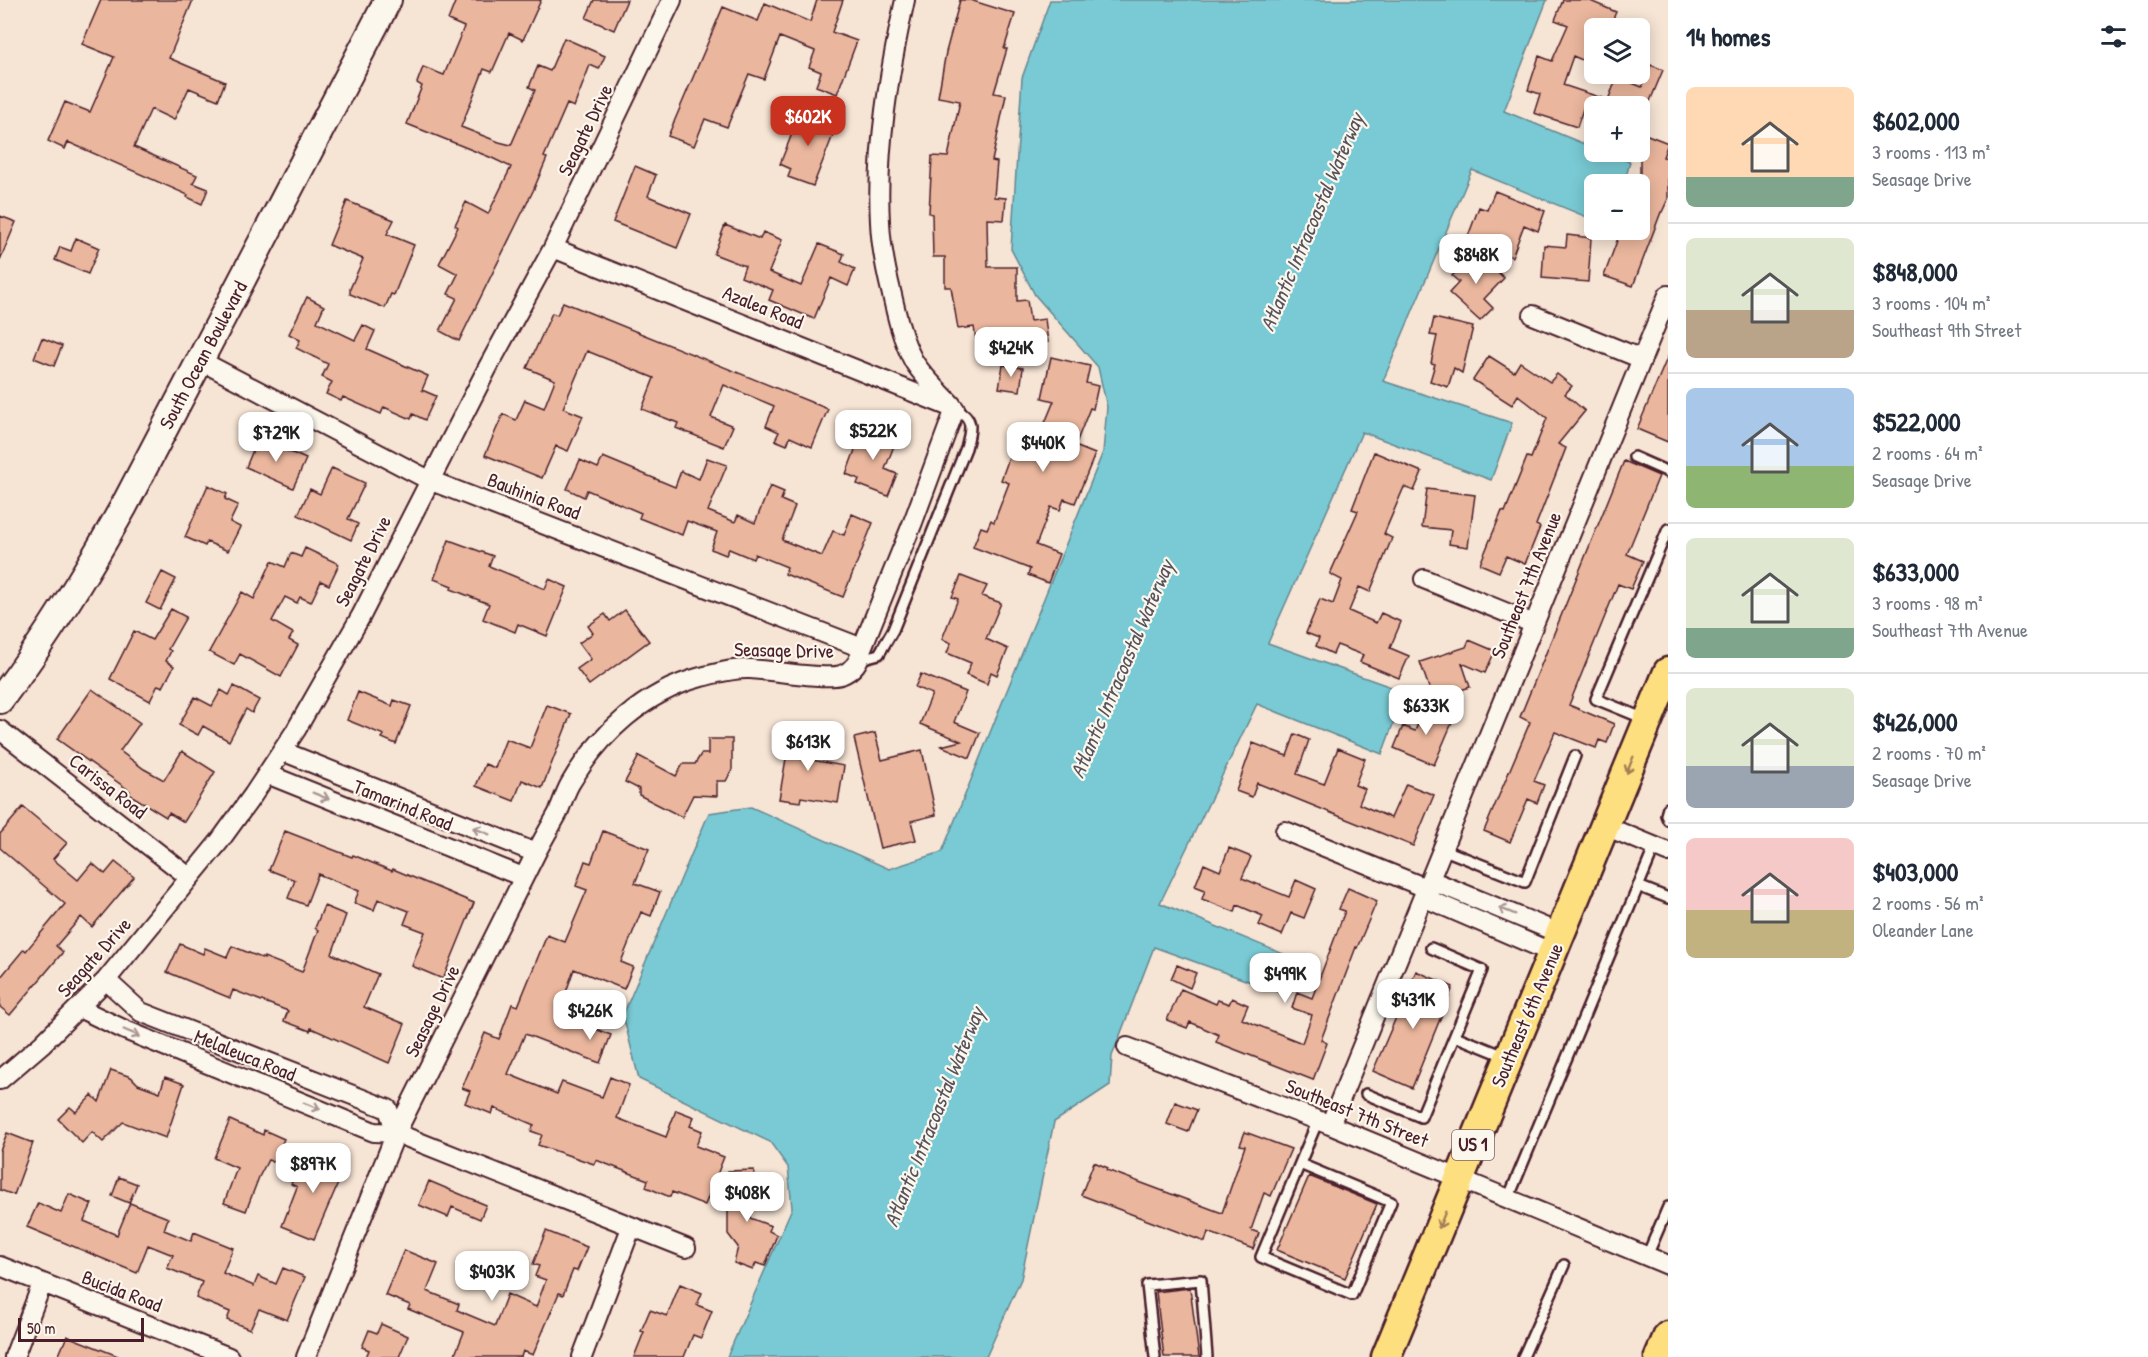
<!DOCTYPE html>
<html lang="en">
<head>
<meta charset="utf-8">
<style>
  body { margin:0; font-family:"Patrick Hand",sans-serif; background:#f6f6f7; color:#1f2937; height:100vh; display:flex; flex-direction:column; font-size:22px; white-space:nowrap }
  * { box-sizing:border-box; margin:0 }
  p { font-size:20px; color:#747a83 }
  .icon { flex:none; width:33px; height:33px; fill:none; stroke:currentColor; stroke-width:2; stroke-linecap:round; stroke-linejoin:round }
  .map { position:relative; flex:1; overflow:hidden }
  .panel { display:flex; flex-direction:column; background:#fff; width:480px }
  .panel>* { flex:none }
  .buttons { position:absolute; left:1584px; top:18px; display:grid; gap:12px }
  .buttons a { display:grid; place-items:center; width:66px; height:66px; border-radius:9px; background:#fff; box-shadow:0 3px 15px #0003; font-size:30px }
  .scale { position:absolute; left:18px; bottom:15px; width:126px; box-sizing:border-box; padding-left:6px; border:3px solid #4a1f2b; border-top:0; font-size:16px; line-height:21px; white-space:nowrap; color:#4a1f2b; -webkit-text-stroke:4px #fbf7ec; paint-order:stroke }
  .price { position:absolute; translate:-50% -51px; padding:0 14px; border-radius:12px; background:#fff; color:#222; font-size:20px; line-height:39px; filter:drop-shadow(0 2px 3px #0008) }
  .price::after { content:''; position:absolute; left:50%; top:36px; width:18px; height:14px; margin-left:-9px; background:inherit; clip-path:polygon(0 0,100% 0,50% 100%) }
  .price.on { background:#c8321e; color:#fff }
  ul { padding:0; list-style:none }
  li { display:flex; align-items:center; gap:18px; height:150px; padding:0 18px }
  li+li { border-top:2px solid #e0e1e3 }
  li span { display:grid; place-items:center; flex:none; width:168px; height:120px; border-radius:9px; color:#555 }
  li>.icon { margin-inline-start:auto }
  span .icon { width:72px; height:72px; fill:#fffc; stroke-width:1 }
  li b { font-size:26px }
  h2 { display:flex; justify-content:space-between; align-items:center; height:72px; padding:0 18px; font-size:26px }
  main { display:flex; flex:1; min-height:0 }
  .map>svg:first-child { display:block }
  .water { fill:#79cad4; stroke:#668690; stroke-width:1.5 }
  .building { fill:#eab69d; stroke:#4a1f2b; stroke-width:1.5 }
  .lines { fill:none; stroke-linecap:round; stroke-linejoin:round }
  .lane-casing { stroke:#4a1f2b; stroke-width:14 }
  .street-casing { stroke:#4a1f2b; stroke-width:22 }
  .secondary-casing { stroke:#4a1f2b; stroke-width:30 }
  .primary-casing { stroke:#4a1f2b; stroke-width:33 }
  .lane { stroke:#fbf7ec; stroke-width:9 }
  .street { stroke:#fbf7ec; stroke-width:18 }
  .secondary { stroke:#fbf7ec; stroke-width:26 }
  .primary { stroke:#fedf80; stroke-width:28 }
  .oneway { stroke:#a47f56 }
  .oneway2 { stroke:#ab9695 }
  .labels { text-anchor:middle; stroke-width:4.5; stroke-linejoin:round; paint-order:stroke }
  .shield { fill:#fbf7ec; stroke:#7f6065; stroke-width:1.5 }
  .shield-label { font-size:18px; font-weight:bold; fill:#4a1f2b }
  .street-label { font-size:20px; fill:#4a1f2b; stroke:#fbf7ec }
  .water-label { font-size:21px; font-style:italic; fill:#58525e; stroke:#fbf7ec }
</style>
</head>
<body>
<main>
<div class="map">
<svg width="1668" height="1357" viewBox="0 0 1668 1357">
  <rect width="100%" height="100%" fill="#f6e4d4"/>
  <filter id="ink" filterUnits="userSpaceOnUse"><feTurbulence type="fractalNoise" baseFrequency=".0167" numOctaves="2"/><feDisplacementMap in="SourceGraphic" scale="12" xChannelSelector="R" yChannelSelector="G"/><feConvolveMatrix kernelMatrix="1 2 1 2 8 2 1 2 1" color-interpolation-filters="sRGB"/></filter>
  <g filter="url(#ink)">
    <path class="water" d="M1050 0H1547L1504 111 1594 148V152H1604L1630 162 1624 184H1594V220L1472 170 1383 381 1512 423 1491 480 1362 432 1268 643 1405 692 1382 754 1257 704 1160 903 1300 961 1287 995 1154 947 1112 1056 1110 1085 1054 1122 1021 1279 986 1357H727L792 1208 788 1167 770 1142 639 1079 623 1015 709 813 751 807 889 869 942 852 1103 452 1107 407 1098 367 1035 295 1011 249 1022 78Z"/>
    <path class="building" d="M101 0H193L169 58 225 82 218 100 189 88 174 120 151 109 134 147 197 175 193 183 208 189 202 204 187 197 188 195 68 142 65 149 48 141 65 102 90 112 114 57 82 44Z
      M456 0H541L523 40 509 33 492 72 484 69 461 127 499 142 511 145 535 90 529 87 538 66 550 71 564 38 605 56 599 69 590 65 574 107 567 104 544 157 547 158 533 191 459 341 440 331 457 298 448 294 458 274 439 264 458 227 455 225 466 202 488 214 511 167 492 158 407 124 422 86 417 83 423 67 444 75 464 27 448 20Z
      M594 0H627L614 30 586 18Z
      M817 0H843L832 32 857 41 837 94 816 86 821 72 809 67 815 51 780 37 764 79 749 74 727 127 705 119 694 146 668 136 723 7 758 21 765 3 810 22Z
      M960 0H970L1015 14 1004 49H1007L994 93 1006 95 992 161 997 162 994 197 1006 198 1004 220 987 219 988 267H1017V301L1027 300 1030 321 1045 319 1048 342 978 353 974 327 958 329 951 287H945V257H933L932 214 929 213 932 156 948 157 960 101 938 97 946 52Z
      M1563 0H1588L1616 12 1609 28H1594V65L1573 56 1563 85 1608 100 1617 77 1642 87 1651 65 1663 70 1648 106H1584L1577 127 1534 113 1540 94 1528 90 1539 56 1552 61 1568 25 1555 20Z
      M798 109 837 125 813 186 788 177 791 169 780 164 795 126 792 125Z
      M1640 132 1668 143 1663 157 1668 158V199L1662 212H1661L1633 286 1604 276 1621 230H1640Z
      M635 166 656 175 648 196 691 214 677 248 613 222Z
      M1495 191 1545 211 1538 231 1524 225 1512 257 1467 239 1479 207 1487 210Z
      M347 201 394 220 387 234 414 245 394 295 391 294 385 308 350 294V289L363 259 329 245Z
      M0 216 16 222 0 260Z
      M725 225 760 239 763 232 782 240 769 272 801 286 819 244 844 254 841 262 855 269 848 286 831 278 814 319 769 300 773 290 741 277 745 266 714 254Z
      M1567 235 1591 238 1588 282 1542 278 1544 245 1566 247Z
      M76 238 99 248 88 274 55 260 60 247 71 251Z
      M1476 251 1504 278 1484 299 1493 308 1480 321 1449 293 1459 282 1452 276Z
      M307 297 324 306 317 322 355 340 363 325 375 331 367 349 428 376 422 390 436 396 425 420 413 414 411 419 384 407 381 414 343 397 341 401 326 394 332 382 322 377 328 364 296 348 300 340 289 334Z
      M563 302 828 409 812 447 790 437 787 445 775 440 779 432 766 426 774 406 724 385 711 417 733 426 724 447 676 428 678 423 642 409 654 378 587 351 563 408 583 416 568 451 556 446 542 478 485 455 503 414 516 420 525 400 544 408 555 380 527 368 552 313 557 315Z
      M1434 318 1473 327 1462 373 1454 368 1448 387 1430 381 1435 364 1431 363 1437 336 1430 335Z
      M42 338 62 346 54 366 34 358Z
      M1489 356 1514 372 1520 362 1550 382 1557 374 1572 386 1565 394 1585 411 1558 444 1566 448 1536 525 1540 527 1525 564 1506 556 1499 572 1480 564 1502 511 1505 512 1527 457 1531 458 1547 418 1518 395 1512 405 1473 380Z
      M1668 356V442L1637 429Z
      M1051 357 1090 366 1086 383 1098 386 1093 409 1090 408 1075 446 1095 454 1075 503 1064 499 1060 510 1051 507 1036 545 1059 554 1048 583 1028 575 1030 569 973 547 981 527 987 529 991 520 994 522 1009 483 1001 480 1014 444 1031 447 1035 427 1042 430 1054 401 1042 398Z
      M1003 365 1023 368 1020 391 999 388Z
      M864 426 897 438 885 469 897 474 888 496 857 484 859 479 846 474Z
      M258 438 306 459 293 488 246 467Z
      M1374 452 1422 472 1414 491 1404 487 1384 534 1392 538 1370 592 1359 587 1349 611 1376 623 1381 613 1401 622 1390 648 1409 656 1399 678 1360 662 1363 655 1337 645 1333 654 1316 646 1319 638 1306 633 1320 599 1333 604 1342 580 1330 574 1358 511 1352 509Z
      M603 457 675 487 681 471 699 479 707 458 727 465 708 511 735 522 738 515 755 523 770 486 784 492 781 500 795 506 782 540 822 556 833 531 844 535 852 514 873 523 843 597 785 574 787 567 755 554 753 559 729 549 726 555 711 549 717 532 687 521 682 535 639 518 641 513 587 490 584 497 567 489 580 460 598 468Z
      M1624 461 1659 476 1627 554 1643 561 1631 589 1618 584 1569 705 1614 724 1607 743 1599 740 1596 748 1555 732 1534 781 1544 785 1537 803 1528 799 1510 842 1484 831 1530 722 1520 717Z
      M332 468 365 483 348 519 358 524 351 540 298 515 310 489 320 494Z
      M208 485 227 494 225 499 238 505 230 522 240 527 228 551 207 542 205 546 185 537Z
      M1427 489 1475 495 1468 547 1449 544 1451 530 1422 527Z
      M449 540 493 556 489 566 545 589 549 579 567 587 547 636 518 624 515 632 483 619 489 604 451 589 452 586 434 579Z
      M305 548 339 564 329 585 321 581 311 602 300 597 297 603 285 597 272 621 293 633 289 640 298 645 281 677 240 654 234 665 209 652 242 592 254 599 272 561 285 567 291 553 301 557Z
      M162 572 176 579 160 610 146 603Z
      M961 576 987 586 982 596 1001 603 986 639 1008 649 997 675 991 672 987 684 966 675 971 663 947 653 951 643 942 639 958 599 952 597Z
      M171 609 186 617 168 649 171 651 166 661 174 666 163 687 158 685 150 701 110 679 134 631 152 640Z
      M625 610 649 641 589 685 577 669 591 659 579 643 593 633 588 626 605 614 610 621Z
      M1469 640 1495 651 1485 673 1462 663 1470 687 1433 699 1420 662 1466 647Z
      M921 674 966 692 954 722 980 733 970 758 941 746 961 741 920 724 932 694 915 687Z
      M234 686 259 700 252 713 246 709 229 741 203 726 198 735 179 725 195 697 212 706 221 690 229 695Z
      M92 689 140 723 120 751 144 769 164 780 182 751 215 772 184 822 169 813 166 817 129 794 130 791 57 739Z
      M358 692 392 706 394 700 411 706 396 744 382 738 384 735 347 720Z
      M547 705 571 714 542 788 522 780 514 801 476 786 485 764 495 768 506 739 530 748Z
      M1425 706 1454 718 1434 765 1394 748 1403 726 1415 731Z
      M792 724 811 727 806 759 844 766 838 803 801 797 800 802 779 799Z
      M875 733 882 760 922 750 936 815 911 821 916 840 880 848 854 738Z
      M1295 734 1309 740 1297 774 1324 784 1338 748 1365 759 1355 785 1365 789 1359 804 1391 818 1406 784 1434 795 1413 846 1257 783 1252 797 1236 791 1253 743 1287 756Z
      M708 739H732V770L726 781H717V796L693 795 682 817 639 795V789L625 782 639 756 676 776 683 764H695L701 754H708Z
      M23 807 67 843 53 859 78 880 92 863 105 874 115 862 134 877 92 927 81 917 56 946 63 952 10 1015 0 1007V978L24 949 26 951 65 904 0 848V834Z
      M285 831 352 857 353 855 392 871 393 869 474 903 443 979 412 966 425 932 404 924 409 911 378 899 374 910 354 903 359 891 318 874 306 905 288 898 295 880 269 870Z
      M603 831 649 849 635 883 660 892 651 916 641 912 621 962 633 967 624 989 574 969 565 995 583 1002 575 1021 611 1035 600 1063 525 1034 508 1074 557 1094 562 1082 602 1097 610 1077 629 1085 617 1118 666 1137 676 1110 694 1117 690 1126 702 1131 696 1146 724 1157 705 1205 672 1192 670 1197 646 1187 648 1180 596 1160 594 1164 538 1145 542 1135 531 1131 534 1125 494 1108 492 1114 465 1103 470 1091 462 1088 485 1033 499 1039 512 1004 518 1006 547 935 565 942 587 890 576 886 585 861 591 863Z
      M1229 848 1251 857 1242 878 1289 897 1296 880 1316 889 1304 918 1291 913 1282 935 1259 925 1263 916 1237 905 1235 912 1202 899 1205 890 1195 886 1204 864 1220 871Z
      M1348 888 1377 901 1357 948 1356 947 1321 1040 1327 1043 1313 1080 1216 1042 1219 1035 1190 1022 1187 1028 1167 1020 1181 989 1216 1004 1218 1000 1229 1004 1232 998 1248 1005 1242 1019 1302 1043 1312 1015 1292 1008 1297 992 1312 998 1345 911 1339 909Z
      M324 906 346 915 332 954 378 974 364 1007 405 1024 389 1063 311 1028 310 1031 284 1021 288 1011 233 990 230 998 167 972 180 944 203 954 205 948 227 957 232 946 264 959V957L302 972 318 930 315 928Z
      M1177 965 1196 973 1190 988 1171 979Z
      M1416 971 1453 987 1412 1088 1373 1071Z
      M111 1070 131 1077 138 1084 160 1092 165 1077 184 1084 166 1138 123 1122 103 1142 92 1132 82 1143 58 1119 70 1107 76 1112 92 1095 99 1102Z
      M1175 1102 1197 1110 1188 1132 1167 1124Z
      M230 1120 263 1135 264 1130 284 1139 274 1162 268 1160 259 1177 246 1211 224 1203 237 1168 214 1158Z
      M1245 1132 1291 1149 1271 1196 1264 1193 1251 1230 1259 1233 1253 1249 1208 1232 1205 1242 1081 1195 1094 1162 1108 1168 1107 1170 1222 1213 1245 1146 1240 1145Z
      M7 1133 33 1143 14 1195 0 1190V1151Z
      M311 1152 346 1165 314 1239 282 1226 297 1187 291 1184 300 1162 306 1165Z
      M754 1170 755 1187H749L750 1218 771 1226 769 1231 777 1235 765 1266 756 1263 753 1270 734 1263 738 1247 728 1234V1171Z
      M1309 1176 1377 1204 1345 1278 1277 1250Z
      M119 1177 137 1184 129 1203 112 1196Z
      M429 1181 486 1205 480 1219 452 1207 448 1217 419 1205Z
      M69 1194 92 1204 84 1221 117 1235 130 1203 168 1218 164 1230 191 1241 194 1232 233 1248 223 1273 254 1286 258 1276 276 1284 283 1268 305 1277 287 1320 259 1309 250 1329 227 1320 230 1312 196 1298 202 1282 167 1268 173 1255 148 1245 137 1273 27 1227 38 1203 61 1213Z
      M546 1231 587 1247 577 1271 573 1270 563 1295 559 1293 533 1355 523 1351 521 1357H454L464 1332 408 1309 410 1305 385 1295 404 1250 438 1264 427 1291 459 1304 457 1310 495 1326 507 1294 536 1307 546 1280 535 1276 539 1266 533 1264Z
      M680 1284 702 1293 697 1305 712 1311 701 1338 693 1335 684 1357H634L644 1332 641 1331 650 1310 667 1316Z
      M1190 1288 1199 1357H1164L1156 1292Z
      M381 1324 408 1336 399 1357H366L369 1350 362 1347 369 1330 377 1333Z
      M67 1336 118 1356V1357H58Z"/>
    <g class="lines">
      <g class="lane-casing">
        <path id="lane" d="M1634 457 1668 472
          M860 659 879 654 893 630 966 448C971 429 975 418 955 409
          M1645 719 1596 699 1668 529
          M1668 808 1666 815 1668 820
          M1442 849 1525 882 1575 756
          M1638 886 1668 898
          M1455 1036 1507 1057
          M1366 1094 1421 1117 1482 970 1431 948
          M1300 1164 1391 1202 1352 1295 1261 1257 1318 1120
          M1508 1199 1655 846
          M1647 1256 1668 1207
          M1155 1357 1147 1285 1201 1280 1207 1357
          M1523 1357 1564 1265"/>
      </g>
      <g class="street-casing">
        <path id="street" d="M905 0C889 73 876 148 880 222 881 247 886 271 892 295 897 317 902 339 913 360 922 376 939 391 952 405
          M553 248 955 409
          M1533 315 1642 359
          M201 361 429 480 862 648
          M1424 579 1534 624
          M0 730 189 877
          M282 751 536 853
          M267 774 523 877
          M1605 826 1668 852
          M1285 831 1426 888 1440 884 1561 934
          M1426 888 1432 901 1553 953
          M106 980 141 1012 388 1109 396 1133
          M79 1008 125 1030 374 1132 396 1133 686 1248
          M1127 1047 1330 1125 1668 1265
          M0 1080 42 1044 106 980 219 842 253 795 296 730 361 616 488 367 553 248 672 0
          M1330 1125 1668 295
          M0 1266 229 1357
          M14 1357 42 1284
          M306 1357 396 1133 536 853C543 839 551 826 558 813 562 803 565 793 570 784 599 734 645 692 701 677 718 673 733 668 750 669 770 670 826 680 841 675 854 670 860 661 862 648L913 522 955 409
          M582 1357 631 1228"/>
      </g>
      <g class="secondary-casing">
        <path id="secondary" d="M0 700C47 638 86 573 124 506L388 0"/>
      </g>
      <g class="primary-casing">
        <path id="primary" d="M1386 1357 1668 672
          M1659 1357 1668 1336"/>
      </g>
      <use href="#lane" class="lane"/>
      <use href="#street" class="street"/>
      <use href="#secondary" class="secondary"/>
      <use href="#primary" class="primary"/>
    </g>
    <defs><path id="oneway-shaft" d="M-6 0H5M1.5-3L5.5 0L1.5 3" fill="none" stroke-width="1.6" stroke-linecap="round" stroke-linejoin="round" transform="scale(1.5)"/></defs>
    <g class="oneway">
      <use href="#oneway-shaft" transform="translate(1630 765) rotate(112)"/>
      <use href="#oneway-shaft" transform="translate(1442 1220) rotate(112)"/>
    </g>
    <g class="oneway2">
      <use href="#oneway-shaft" transform="translate(321 796) rotate(22)"/>
      <use href="#oneway-shaft" transform="translate(481 831) rotate(-158)"/>
      <use href="#oneway-shaft" transform="translate(1507 911) rotate(-158)"/>
      <use href="#oneway-shaft" transform="translate(132 1033) rotate(23)"/>
      <use href="#oneway-shaft" transform="translate(312 1106) rotate(22)"/>
    </g>
  </g>
  <g class="labels">
    <rect class="shield" x="1452" y="1130" width="42" height="30" rx="4.5"/>
    <g class="shield-label">
      <text x="1473" y="1151">US 1</text>
    </g>
    <g class="street-label">
      <text transform="translate(585 130) rotate(-64)" y="7">Seagate Drive</text>
      <text transform="translate(763 307) rotate(22)" y="7">Azalea Road</text>
      <text transform="translate(203 355) rotate(-62)" y="7">South Ocean Boulevard</text>
      <text transform="translate(534 496) rotate(21)" y="7">Bauhinia Road</text>
      <text transform="translate(363 561) rotate(-63)" y="7">Seagate Drive</text>
      <text transform="translate(1526 585) rotate(-68)" y="7">Southeast 7th Avenue</text>
      <text transform="translate(784 650) rotate(1)" y="7">Seasage Drive</text>
      <text transform="translate(108 786) rotate(38)" y="7">Carissa Road</text>
      <text transform="translate(403 805) rotate(22)" y="7">Tamarind Road</text>
      <text transform="translate(94 957) rotate(-48)" y="7">Seagate Drive</text>
      <text transform="translate(432 1011) rotate(-64)" y="7">Seasage Drive</text>
      <text transform="translate(1527 1015) rotate(-67)" y="7">Southeast 6th Avenue</text>
      <text transform="translate(245 1055) rotate(22)" y="7">Melaleuca Road</text>
      <text transform="translate(1357 1113) rotate(22)" y="7">Southeast 7th Street</text>
      <text transform="translate(122 1291) rotate(21)" y="7">Bucida Road</text>
    </g>
    <g class="water-label">
      <text transform="translate(1312 222) rotate(-67)" y="7">Atlantic Intracoastal Waterway</text>
      <text transform="translate(1122 669) rotate(-67)" y="7">Atlantic Intracoastal Waterway</text>
      <text transform="translate(934 1117) rotate(-68)" y="7">Atlantic Intracoastal Waterway</text>
    </g>
  </g>
</svg>
<div class="buttons">
<a><svg class="icon" aria-label="layers" viewBox="0 0 24 24"><path d="M12 4l9 5-9 5-9-5zM3 14l9 5 9-5"/></svg></a>
<a>+</a>
<a>−</a>
</div>
<div class="scale">50 m</div>
<b class="price on" style="left:808px;top:147px">$602K</b>
<b class="price" style="left:1476px;top:285px">$848K</b>
<b class="price" style="left:1011px;top:378px">$424K</b>
<b class="price" style="left:873px;top:461px">$522K</b>
<b class="price" style="left:276px;top:463px">$729K</b>
<b class="price" style="left:1043px;top:473px">$440K</b>
<b class="price" style="left:1426px;top:736px">$633K</b>
<b class="price" style="left:808px;top:772px">$613K</b>
<b class="price" style="left:1285px;top:1004px">$499K</b>
<b class="price" style="left:1413px;top:1030px">$431K</b>
<b class="price" style="left:590px;top:1041px">$426K</b>
<b class="price" style="left:313px;top:1194px">$897K</b>
<b class="price" style="left:747px;top:1223px">$408K</b>
<b class="price" style="left:492px;top:1302px">$403K</b>
</div>
<section class="panel">
<h2>14 homes<svg class="icon" aria-label="filters" viewBox="0 0 24 24"><path d="M4 7h16M4 17h16"/><circle cx="9" cy="7" r="2"/><circle cx="15" cy="17" r="2"/></svg></h2>
<ul>
<li><span style="background:linear-gradient(#ffd9b3 75%,#7fa58c 0)"><svg class="icon" aria-label="home" viewBox="0 0 24 24"><path d="M3 11l9-7 9 7M6 9v11h12V9"/></svg></span><div><b>$602,000</b><p>3 rooms · 113 m²</p><p>Seasage Drive</p></div></li>
<li><span style="background:linear-gradient(#dfe7d0 60%,#b9a48a 0)"><svg class="icon" aria-label="home" viewBox="0 0 24 24"><path d="M3 11l9-7 9 7M6 9v11h12V9"/></svg></span><div><b>$848,000</b><p>3 rooms · 104 m²</p><p>Southeast 9th Street</p></div></li>
<li><span style="background:linear-gradient(#a9c7e8 65%,#8fb573 0)"><svg class="icon" aria-label="home" viewBox="0 0 24 24"><path d="M3 11l9-7 9 7M6 9v11h12V9"/></svg></span><div><b>$522,000</b><p>2 rooms · 64 m²</p><p>Seasage Drive</p></div></li>
<li><span style="background:linear-gradient(#dfe7d0 75%,#7fa58c 0)"><svg class="icon" aria-label="home" viewBox="0 0 24 24"><path d="M3 11l9-7 9 7M6 9v11h12V9"/></svg></span><div><b>$633,000</b><p>3 rooms · 98 m²</p><p>Southeast 7th Avenue</p></div></li>
<li><span style="background:linear-gradient(#dfe7d0 65%,#9aa5b1 0)"><svg class="icon" aria-label="home" viewBox="0 0 24 24"><path d="M3 11l9-7 9 7M6 9v11h12V9"/></svg></span><div><b>$426,000</b><p>2 rooms · 70 m²</p><p>Seasage Drive</p></div></li>
<li><span style="background:linear-gradient(#f6c9c9 60%,#c2b280 0)"><svg class="icon" aria-label="home" viewBox="0 0 24 24"><path d="M3 11l9-7 9 7M6 9v11h12V9"/></svg></span><div><b>$403,000</b><p>2 rooms · 56 m²</p><p>Oleander Lane</p></div></li>
</ul>
</section>
</main>
</body>
</html>
